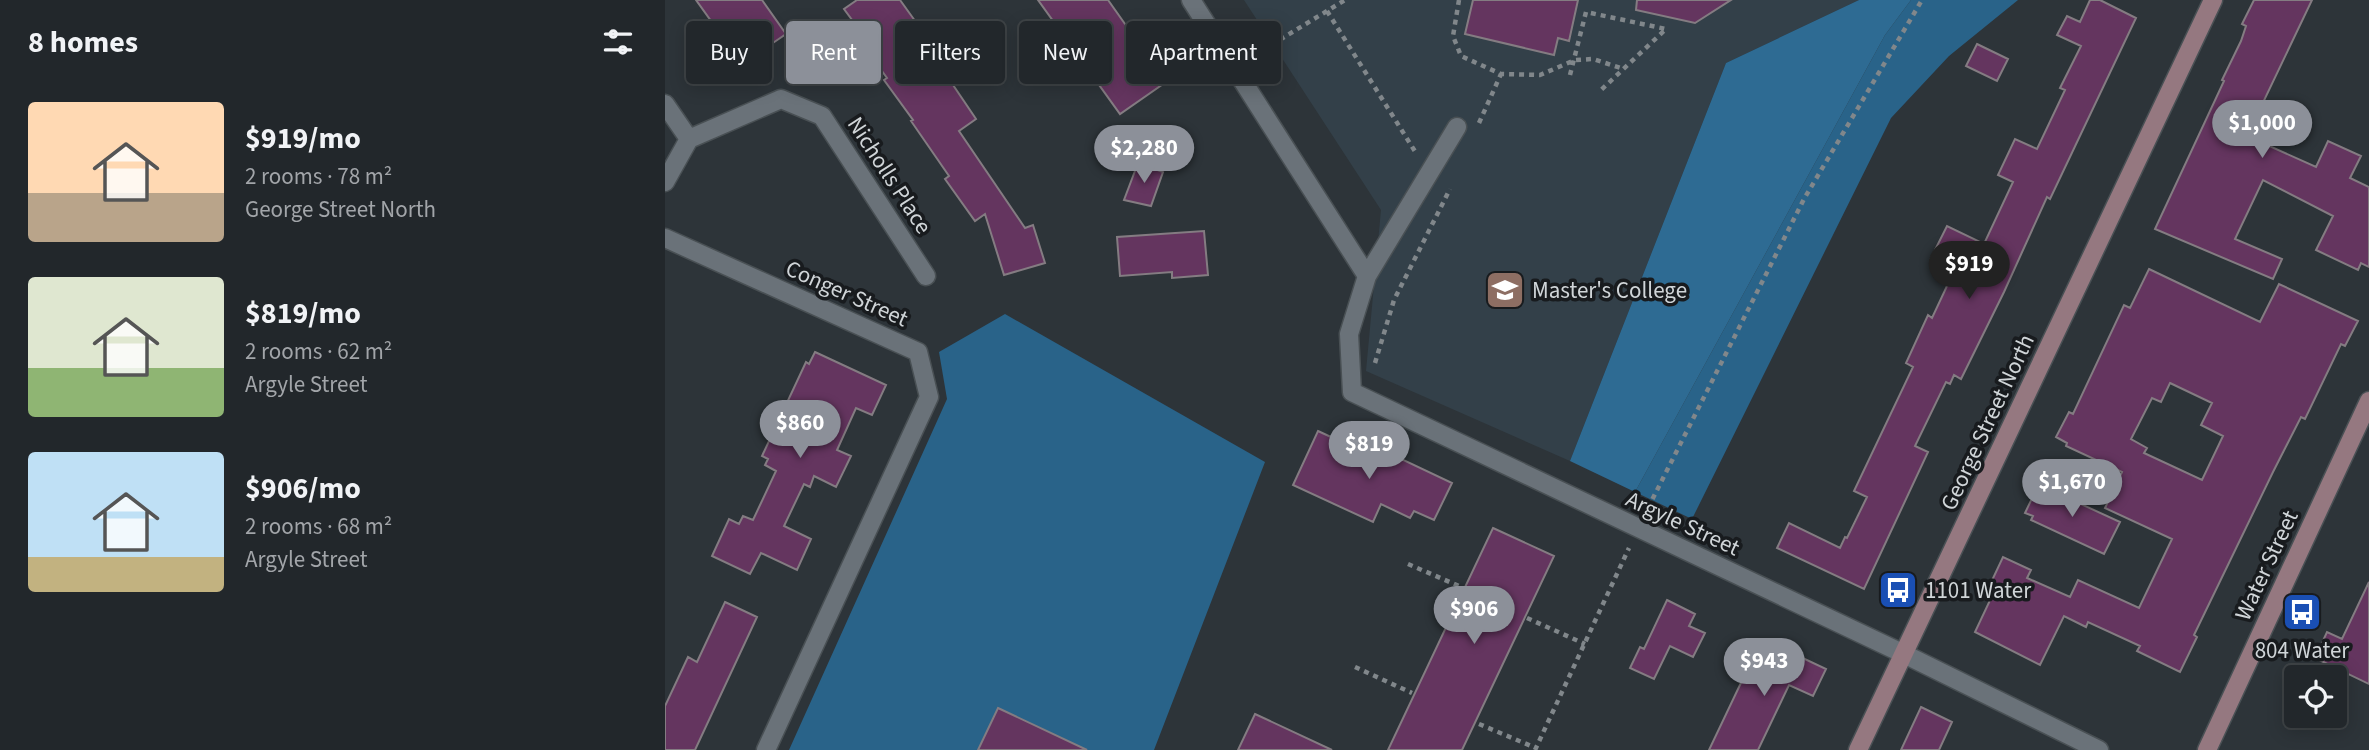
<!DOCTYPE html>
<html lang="en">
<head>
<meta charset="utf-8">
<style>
  body { margin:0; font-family:"Source Sans 3",sans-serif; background:#2a2f33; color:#f1f3f6; height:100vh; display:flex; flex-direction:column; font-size:26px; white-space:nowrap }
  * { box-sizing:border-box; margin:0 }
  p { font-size:23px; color:#a2a5a9 }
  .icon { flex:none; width:38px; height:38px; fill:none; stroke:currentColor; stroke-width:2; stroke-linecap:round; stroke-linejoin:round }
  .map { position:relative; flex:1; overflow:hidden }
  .side { display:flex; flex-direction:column; background:#22272b; width:665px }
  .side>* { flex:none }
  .top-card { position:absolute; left:21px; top:21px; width:665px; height:63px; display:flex; gap:14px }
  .tools { position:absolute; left:1619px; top:665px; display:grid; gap:14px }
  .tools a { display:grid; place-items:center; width:63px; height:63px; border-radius:7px; background:#22272b; box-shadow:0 4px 18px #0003,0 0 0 2px #3f4447; font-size:35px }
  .price { position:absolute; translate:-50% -60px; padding:0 16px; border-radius:24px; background:#8c9099; color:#fff; font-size:23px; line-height:46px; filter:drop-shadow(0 2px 4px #0008) }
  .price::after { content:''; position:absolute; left:50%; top:42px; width:21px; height:16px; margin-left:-10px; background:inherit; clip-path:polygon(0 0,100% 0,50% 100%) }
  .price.active { background:#222; color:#fff }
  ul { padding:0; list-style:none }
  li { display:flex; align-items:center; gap:21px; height:175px; padding:0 28px }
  li span { display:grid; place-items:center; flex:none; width:196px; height:140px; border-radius:7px; color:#555 }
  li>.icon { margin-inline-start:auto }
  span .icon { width:84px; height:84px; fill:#fffc; stroke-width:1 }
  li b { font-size:30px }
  h2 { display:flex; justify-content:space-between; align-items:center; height:84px; padding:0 28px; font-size:30px }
  .pill { padding:0 24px; border-radius:7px; background:#22272b; box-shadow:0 4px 18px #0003,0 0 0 2px #3f4447; font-size:24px; line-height:63px }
  .pill.active { background:#8c9099; color:#fff }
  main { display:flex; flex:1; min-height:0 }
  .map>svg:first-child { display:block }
  .built { fill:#334049 }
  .green { fill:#296389 }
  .forest { fill:#2e6b93 }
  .building { fill:#64355f; stroke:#847c82; stroke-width:2; fill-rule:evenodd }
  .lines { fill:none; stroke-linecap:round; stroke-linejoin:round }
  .street-casing { stroke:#495054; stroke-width:21 }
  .secondary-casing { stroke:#495054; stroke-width:21 }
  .path { stroke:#81878b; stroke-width:4.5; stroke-dasharray:5 5; stroke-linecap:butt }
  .street { stroke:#6a7279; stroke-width:18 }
  .secondary { stroke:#957880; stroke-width:18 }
  .labels { text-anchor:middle; stroke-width:7; stroke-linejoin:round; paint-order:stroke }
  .street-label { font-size:23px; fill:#d0d5d8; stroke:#181b1e }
  .poi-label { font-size:23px; fill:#d0d5d8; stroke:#181b1e; text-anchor:start }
</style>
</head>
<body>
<main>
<section class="side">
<h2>8 homes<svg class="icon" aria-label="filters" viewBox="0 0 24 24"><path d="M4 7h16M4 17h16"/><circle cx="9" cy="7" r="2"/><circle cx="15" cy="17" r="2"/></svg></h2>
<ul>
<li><span style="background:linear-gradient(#ffd9b3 65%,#b9a48a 0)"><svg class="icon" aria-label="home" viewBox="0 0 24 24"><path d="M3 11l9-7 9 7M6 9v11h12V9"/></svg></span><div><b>$919/mo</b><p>2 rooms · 78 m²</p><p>George Street North</p></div></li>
<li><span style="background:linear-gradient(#dfe7d0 65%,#8fb573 0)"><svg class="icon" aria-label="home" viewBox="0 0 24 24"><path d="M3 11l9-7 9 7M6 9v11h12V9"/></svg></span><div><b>$819/mo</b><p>2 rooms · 62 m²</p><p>Argyle Street</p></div></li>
<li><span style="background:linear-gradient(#bfe0f5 75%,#c2b280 0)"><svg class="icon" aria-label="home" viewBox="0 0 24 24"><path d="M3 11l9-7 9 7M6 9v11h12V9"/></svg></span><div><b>$906/mo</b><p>2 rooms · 68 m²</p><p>Argyle Street</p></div></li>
</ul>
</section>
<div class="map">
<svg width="1704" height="750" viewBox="0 0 1704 750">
  <rect width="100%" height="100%" fill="#2d3439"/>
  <path class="built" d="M579 0H1194L1061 63 905 461 701 371 716 210Z"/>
  <path class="green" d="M1246 0H1353L1284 56 1226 118 1027 519 970 492 1220 35Z
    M340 314 600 462 489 750H124L282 399 274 352Z"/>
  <path class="forest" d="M1194 0H1246L1220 35 970 492 905 461 1061 63Z"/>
  <path class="building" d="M31 0H97L121 34 77 64Z
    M192 0H235L253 25 288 76 284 79 311 119 294 131 360 228 368 225 380 263 339 275 320 214 310 221 280 179 284 176 246 121 248 120 219 80 222 78 185 27 190 24 179 9Z
    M373 0H443L501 82 455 114Z
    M808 0H913L904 41 893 38 889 55 800 34Z
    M972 0H1066L1030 23 971 10Z
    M1425 0H1435L1471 18 1385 199 1382 197 1339 292 1296 379 1289 375 1285 384 1281 382 1250 446 1263 452 1199 589 1112 548 1124 523 1175 548 1180 537 1182 538 1202 497 1189 491 1248 367 1241 363 1263 315 1267 318 1290 269 1266 258 1282 226 1319 244 1348 182 1333 175 1350 139 1372 149 1400 90 1395 88 1416 46 1392 35 1402 16 1415 22Z
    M1589 0H1647L1582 136 1651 167 1663 141 1696 156 1685 178 1704 187V267L1696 263 1693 270 1651 250 1668 216 1598 180 1570 239 1617 259 1608 279 1490 229 1559 81 1557 80 1576 41 1581 26 1577 24Z
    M1312 44 1343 59 1332 81 1301 66Z
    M473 163 498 172 486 206 459 200Z
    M539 231 543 275 507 278V272L455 276 452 237Z
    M1484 269 1595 322 1614 284 1693 321 1680 346 1676 344 1640 419 1636 417 1608 472 1529 635 1532 637 1515 672 1472 651 1475 646 1423 622 1421 627 1399 616 1375 665 1310 632 1328 594 1322 591 1338 557 1366 570 1362 578 1405 597 1413 580 1474 608 1507 539 1440 508 1457 472 1401 446 1402 443 1391 437 1404 412 1408 414 1459 305 1465 308ZM1505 383 1547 403 1536 425 1558 436 1537 480 1479 453 1482 448 1466 439 1487 398 1496 402Z
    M150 352 221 385 207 415 191 408 172 450 186 456 171 487 149 476 145 487 139 484 119 526 146 539 132 570 96 553 85 574 47 556 64 519 74 524 78 516 88 520 111 471 100 465 103 459 97 456 141 362 144 364Z
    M653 431 724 464 728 455 787 483 769 520 749 511 745 518 716 504 708 522 628 485Z
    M1373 486 1380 489 1381 488 1455 522 1439 554 1366 520 1368 516 1360 513Z
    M828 528 889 556 797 750H723Z
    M1704 582V684L1650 658 1662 632 1677 639Z
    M1002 600 1030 614 1024 626 1040 633 1028 657 1005 646 989 679 965 668 975 647 979 649Z
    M60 602 92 617 30 750H0V706L23 657 32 662Z
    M1106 643 1161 669 1148 696 1124 685 1093 750H1044L1084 666 1093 671Z
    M1256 707 1287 722 1274 750H1236Z
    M333 708 422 750H313Z
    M590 714 667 750H573Z"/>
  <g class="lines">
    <g class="street-casing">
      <path id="street" d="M526 0 702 276 684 334 687 392 1239 654 1434 750
        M0 104 24 139
        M24 139 116 99 157 116 261 276
        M0 182 24 139
        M0 238 253 352 264 397 101 750
        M702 276 792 127"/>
    </g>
    <g class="secondary-casing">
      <path id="secondary" d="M1193 750 1548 0
        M1542 750 1704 401"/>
    </g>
    <path class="path" d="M794 0 788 36 796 56 836 74 875 75 910 60 928 59 959 69
      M662 11 751 153
      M598 50 680 0
      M905 75 921 12 1001 29 935 91
      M814 123 836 74
      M710 363 729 300 785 189
      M983 508 1139 199 1257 0
      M743 564 794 586
      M862 618 920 644
      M690 667 747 693
      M814 724 871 748
      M870 750 964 548"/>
    <use href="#street" class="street"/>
    <use href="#secondary" class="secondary"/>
  </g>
  <defs>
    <g id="university-square" transform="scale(2.0125)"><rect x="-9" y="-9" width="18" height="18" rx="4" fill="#8d6e63" stroke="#181b1e"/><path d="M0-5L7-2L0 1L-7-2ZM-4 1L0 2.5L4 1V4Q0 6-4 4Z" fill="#fff"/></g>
    <g id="bus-square" transform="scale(2.0125)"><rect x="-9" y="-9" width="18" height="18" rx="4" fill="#1a4fb4" stroke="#181b1e"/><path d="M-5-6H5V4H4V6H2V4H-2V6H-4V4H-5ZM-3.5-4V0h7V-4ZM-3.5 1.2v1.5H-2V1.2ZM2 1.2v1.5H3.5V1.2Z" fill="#fff"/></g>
  </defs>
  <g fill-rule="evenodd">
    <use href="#university-square" x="840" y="290"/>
    <use href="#bus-square" x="1233" y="590"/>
    <use href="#bus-square" x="1637" y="612"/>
  </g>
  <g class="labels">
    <g class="street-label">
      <text transform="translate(225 175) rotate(57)" y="8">Nicholls Place</text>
      <text transform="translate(182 293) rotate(24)" y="8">Conger Street</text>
      <text transform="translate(1322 422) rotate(-65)" y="8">George Street North</text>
      <text transform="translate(1018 523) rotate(25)" y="8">Argyle Street</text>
      <text transform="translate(1601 565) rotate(-65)" y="8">Water Street</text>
    </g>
    <g class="poi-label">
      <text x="867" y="298">Master's College</text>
      <text x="1260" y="598">1101 Water</text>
      <text x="1637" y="658" text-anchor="middle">804 Water</text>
    </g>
  </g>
</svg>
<div class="tools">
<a><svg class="icon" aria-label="locate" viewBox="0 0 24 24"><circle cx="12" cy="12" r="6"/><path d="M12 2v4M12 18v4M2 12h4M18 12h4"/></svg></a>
</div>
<b class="price" style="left:1597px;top:160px">$1,000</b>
<b class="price" style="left:479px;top:185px">$2,280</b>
<b class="price active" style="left:1304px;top:301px">$919</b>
<b class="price" style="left:135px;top:460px">$860</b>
<b class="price" style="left:704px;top:481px">$819</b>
<b class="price" style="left:1407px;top:519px">$1,670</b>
<b class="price" style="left:809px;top:646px">$906</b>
<b class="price" style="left:1099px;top:698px">$943</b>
<div class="top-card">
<a class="pill">Buy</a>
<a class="pill active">Rent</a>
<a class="pill">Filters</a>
<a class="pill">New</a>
<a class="pill">Apartment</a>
</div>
</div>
</main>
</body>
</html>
